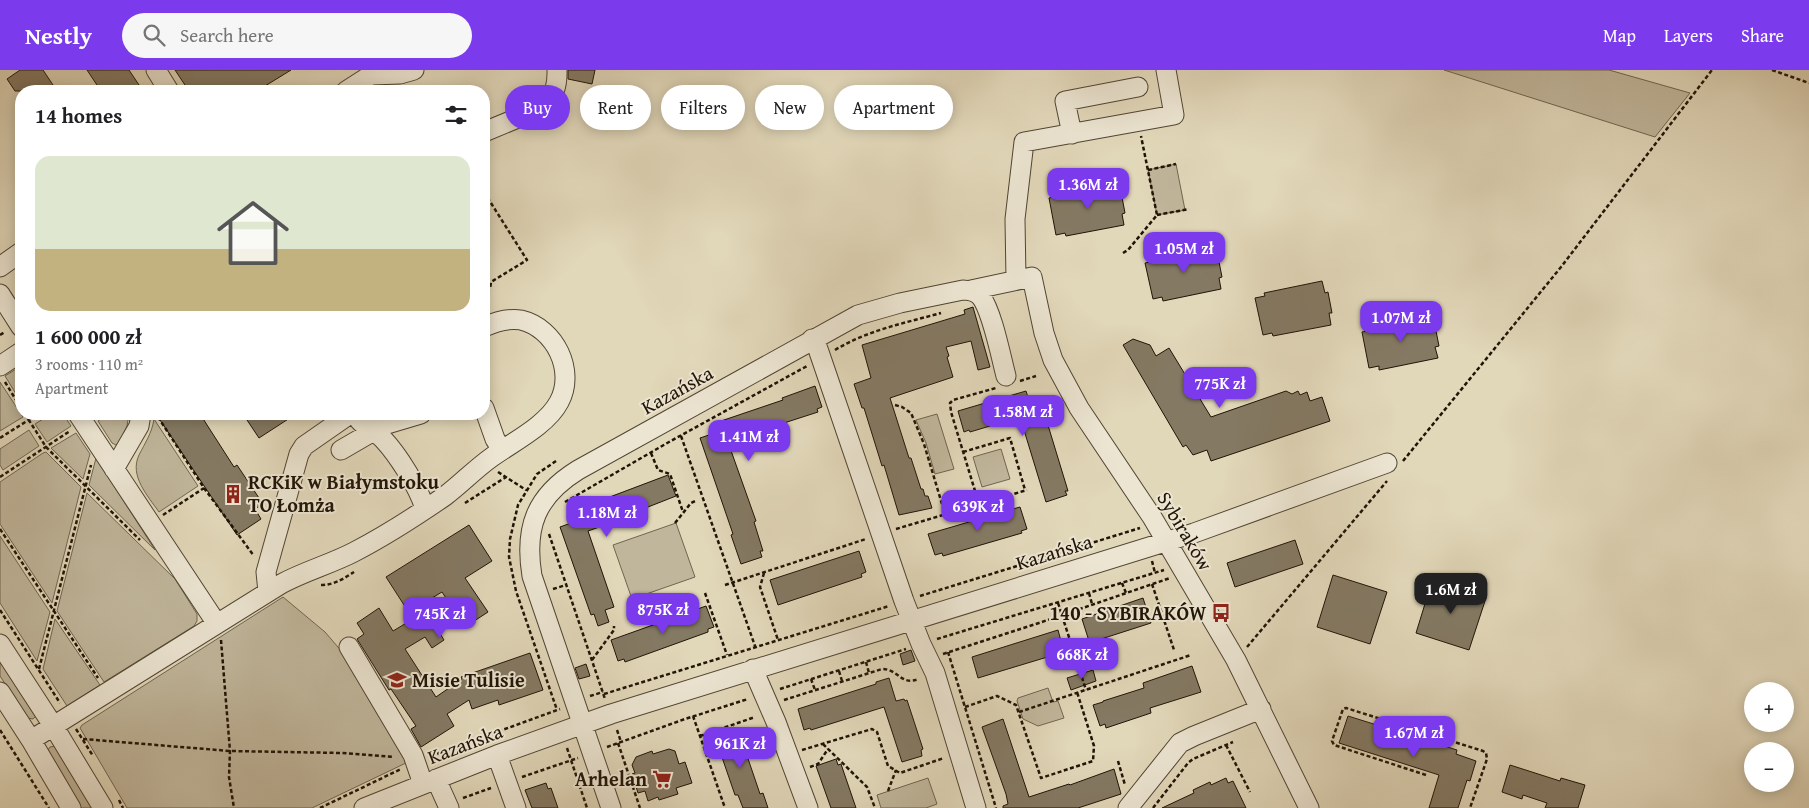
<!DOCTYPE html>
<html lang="en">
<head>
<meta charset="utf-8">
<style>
  body { margin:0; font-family:"Gentium Book Plus",serif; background:#f6f6f6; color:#202124; height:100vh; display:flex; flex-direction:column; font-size:19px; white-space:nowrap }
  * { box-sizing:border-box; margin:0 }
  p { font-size:16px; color:#757577 }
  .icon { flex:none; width:28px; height:28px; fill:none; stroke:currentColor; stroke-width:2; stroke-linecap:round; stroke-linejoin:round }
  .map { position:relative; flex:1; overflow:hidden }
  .drawer { position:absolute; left:15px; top:15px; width:475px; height:335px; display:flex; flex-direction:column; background:#fff; border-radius:20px; box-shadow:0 2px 12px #0003 }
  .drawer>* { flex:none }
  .guide { position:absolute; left:505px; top:15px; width:475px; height:45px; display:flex; gap:10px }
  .buttons { position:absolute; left:1744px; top:612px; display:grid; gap:10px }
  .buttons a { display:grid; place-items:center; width:50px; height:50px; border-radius:50%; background:#fff; box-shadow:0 2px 12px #0003; font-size:25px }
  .price { position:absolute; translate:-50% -42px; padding:0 11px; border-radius:10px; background:#7c3aed; color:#fff; font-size:16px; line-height:32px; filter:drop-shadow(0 1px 2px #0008) }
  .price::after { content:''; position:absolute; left:50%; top:30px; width:15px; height:11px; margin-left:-8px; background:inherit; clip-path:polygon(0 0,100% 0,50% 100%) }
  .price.on { background:#222; color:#fff }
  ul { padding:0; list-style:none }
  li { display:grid; align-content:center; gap:10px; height:265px; padding:0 20px }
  li span { display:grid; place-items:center; height:155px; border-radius:15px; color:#555 }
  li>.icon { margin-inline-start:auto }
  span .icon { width:90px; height:90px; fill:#fffc; stroke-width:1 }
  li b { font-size:21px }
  h2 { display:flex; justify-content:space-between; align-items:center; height:60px; padding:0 20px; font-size:21px }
  .tag { padding:0 18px; border-radius:22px; background:#fff; box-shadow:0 2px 12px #0003; font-size:18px; line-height:45px }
  .tag.on { background:#7c3aed; color:#fff }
  header { display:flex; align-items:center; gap:30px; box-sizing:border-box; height:70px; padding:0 25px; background:#7c3aed; color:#fff }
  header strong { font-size:24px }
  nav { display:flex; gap:28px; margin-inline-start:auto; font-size:18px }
  .search { width:350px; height:45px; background:#f6f6f6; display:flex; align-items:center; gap:12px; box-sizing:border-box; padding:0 18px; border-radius:28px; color:#757577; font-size:19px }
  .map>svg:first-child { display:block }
  .green { fill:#c0b69b; stroke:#706550 }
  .building { fill:#847963; stroke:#201406 }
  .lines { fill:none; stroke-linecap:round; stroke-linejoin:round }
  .minor-casing { stroke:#504533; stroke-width:21 }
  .path { stroke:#201406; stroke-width:2.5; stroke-dasharray:4 2.5; stroke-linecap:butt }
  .minor { stroke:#ece5d2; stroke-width:19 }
  .labels { text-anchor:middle; stroke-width:4; stroke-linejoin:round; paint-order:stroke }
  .street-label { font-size:20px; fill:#201406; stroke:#ece5d2 }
  .poi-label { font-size:20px; font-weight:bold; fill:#201406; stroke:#ece5d2; text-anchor:start }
</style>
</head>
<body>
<header>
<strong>Nestly</strong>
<div class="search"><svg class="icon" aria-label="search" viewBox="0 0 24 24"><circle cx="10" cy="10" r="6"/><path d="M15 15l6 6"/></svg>Search here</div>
<nav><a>Map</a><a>Layers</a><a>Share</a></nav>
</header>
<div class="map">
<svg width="1809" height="738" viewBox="0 0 1809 738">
  <rect width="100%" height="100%" fill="#e1d7b9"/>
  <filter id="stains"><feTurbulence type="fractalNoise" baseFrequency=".004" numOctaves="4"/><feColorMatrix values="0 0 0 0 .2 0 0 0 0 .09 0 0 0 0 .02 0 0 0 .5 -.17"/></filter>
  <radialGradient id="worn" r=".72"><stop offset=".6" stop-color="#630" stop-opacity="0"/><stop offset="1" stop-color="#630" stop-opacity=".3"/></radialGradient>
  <path class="green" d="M1444 0H1609L1690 23 1655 67Z
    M1176 94 1185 140 1157 145 1148 100Z
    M21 296V332L5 306Z
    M0 312 23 347 0 361Z
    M51 344H63L71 356 47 372 35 354Z
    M108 344H129L127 356 119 373 116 375 112 373 98 351Z
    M937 344 954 399 935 404 926 373 916 350Z
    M154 349 198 416 159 442C148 426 129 406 139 385 145 373 152 363 154 349Z
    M29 360 39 376 3 400 0 395V379Z
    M76 363 90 384 83 409 51 378Z
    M1001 379 1010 409 982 417 973 387Z
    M46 382 81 417 52 533 0 454V412L43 383Z
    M96 388 155 480 89 415Z
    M87 423 175 509 197 544V551L194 556 104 612 57 541Z
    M676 453 695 507 632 529 613 475Z
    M0 466 50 542 37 591 0 533Z
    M283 527 325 562 350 591 408 692 312 738H127L80 658 82 655Z
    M55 549 100 615 67 636 43 599Z
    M0 588 36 646 33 649 27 648 0 606Z
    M1048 618 1053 632 1058 631 1064 648 1038 656 1023 649 1017 631 1018 628Z
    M55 676 93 738H81L48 680 50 677Z
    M928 708 937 734 926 738H881L877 725Z"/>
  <path class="building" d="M20 0H43L57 21H15L7 9Z
    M87 0H129L143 21H101Z
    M175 0H291L257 21H189Z
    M568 0H595L592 14 568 9Z
    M1116 112 1118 123 1121 122 1125 143 1122 144 1124 155 1066 166 1065 163 1056 165 1049 128 1058 126 1057 123Z
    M1212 176 1215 187H1218L1222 207 1219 208 1221 219 1163 231 1162 227 1153 229 1145 193 1155 191 1154 187Z
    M1322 211 1325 223 1328 222 1332 243H1329L1331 255 1273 266 1272 263 1263 265 1255 228 1265 226 1264 223Z
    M973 237 990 297 978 300 971 271 946 277 949 286 947 287 953 307 890 328 909 388H911L921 419H923L925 426H928L932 438 899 445 884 395 882 396 864 338H862L854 314 871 308 862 275 965 244 964 240Z
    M1429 245 1431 256H1435L1439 276 1435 277 1438 288 1379 300V296L1369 298 1362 262 1372 260 1371 256Z
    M1133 269 1150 275 1156 286 1169 278 1211 347 1286 321 1292 324 1298 321 1300 325 1307 322 1310 331 1322 327 1330 351 1211 391 1207 380 1193 385 1186 375 1183 377 1123 275Z
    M815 316 822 337 817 339 818 342 784 353 785 356 729 375 756 451 754 452 763 481H760L762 487 741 494 731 465 733 464 700 368 724 360 721 351 783 330 782 328Z
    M1026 321 1033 343 1041 340 1042 343 1044 342 1068 421H1065L1067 425 1046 432 1020 347 970 362 969 360 964 362 958 341Z
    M156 344H200L234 397 237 395 263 434 255 439 261 449 237 465Z
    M243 344H296L259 368Z
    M668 405 676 426 648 437 642 442 588 461 614 537 605 540 609 552 598 556 594 544 591 545 560 457 582 449 578 439Z
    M1020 437 1027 459 1021 461 1022 463 943 486 942 483 935 485 928 464Z
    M469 455 492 491 465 508 488 542 465 557 442 522 422 534 444 570 432 578 425 567 405 579 436 627 462 609 461 607 530 583 543 620 499 635 498 630 472 639 469 630 447 644 454 656 421 677 411 659 416 656 391 619 389 620 357 569 364 564 357 553 379 538 393 561 413 549 386 507Z
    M1295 470 1303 494 1235 517 1227 493Z
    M859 481 866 502 861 504 862 507 778 535 770 510Z
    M1333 505 1387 522 1370 574 1317 557Z
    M1432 511 1486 528 1469 580 1416 563Z
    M1143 528 1151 553 1095 571 1094 569 1089 571 1082 549Z
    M706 536 714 557 708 559V562L625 592 624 589 618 591 611 570Z
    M1058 560 1064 582 978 608 972 587Z
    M911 580 915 591 903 595 900 584Z
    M586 594 590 606 579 609 575 598Z
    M1192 596 1201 622 1150 638 1151 643 1106 658 1105 654 1100 656 1093 635 1103 632V631L1144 618 1143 613Z
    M1093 600 1096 611 1071 620 1067 608Z
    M889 608 896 631 904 629 905 631 907 630 923 679 921 680 922 686 902 692 884 637 811 660 810 658 804 660 798 639 876 614V612Z
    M1348 646 1457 680 1456 684 1476 691 1470 711 1467 710 1458 738H1429L1439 705 1339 673Z
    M1003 649 1029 727 1069 714 1070 715 1114 699 1121 724 1078 738H1003V736L1008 734 1006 724 982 657Z
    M734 657 736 663 739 662 760 724 763 723 768 738H743L738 725H735L714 664Z
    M669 679 675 681 679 694 685 692 692 713 676 718 678 724 659 730 658 727 648 731 645 721 638 723 632 704 635 703 632 695 636 687 652 681 653 684Z
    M836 689 838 695 841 694 856 738H831L816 696Z
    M1510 695 1560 711 1561 708 1585 715 1578 738H1545L1547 733 1523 725 1522 729 1502 722Z
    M1226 708 1228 713 1233 711 1246 738H1162L1194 723 1193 720 1210 712 1211 715Z
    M546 713 548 719 551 718 558 738H532L525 720Z"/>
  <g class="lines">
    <g class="minor-casing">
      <path id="minor" d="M156 0 169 21
        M346 21 371 5 400 4 414 0
        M484 62C496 57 508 52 520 47 545 37 558 30 557 0
        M1072 64 1065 31 1138 17
        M0 197 21 182
        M1016 210 1015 149 1024 72 1174 45 1166 0
        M971 220 1032 207 1044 263 1053 290 1079 338 1152 447 1236 590 1309 738
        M0 224 21 257
        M812 269 818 279 904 531 921 574 935 603 976 738
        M0 296 21 282
        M484 338 495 369 502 380
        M78 344 217 554
        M359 350C366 358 376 362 383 369 398 385 419 418 425 439
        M341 380 384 355 421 344
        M114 399 139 356 141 344
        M268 522 266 502 299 384 304 376 350 344
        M0 574 54 657 103 738
        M349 577 413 685 423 714
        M753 599 776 652 808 738
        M0 622 31 670 71 738
        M31 670 281 514C305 501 331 494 354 482 385 466 416 446 445 426 461 414 475 399 492 387 513 372 547 355 559 332 576 301 555 258 521 250 509 248 495 252 484 257
        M497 685 516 738
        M436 709 449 738
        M364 738 497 685 611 644 1194 463 1387 393
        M611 738 532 506C524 457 536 426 578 400L858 245 900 233 963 220C970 220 976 221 981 227 992 241 1001 287 1006 306
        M1128 738 1180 673 1194 666 1261 639"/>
    </g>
    <path class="path" d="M1772 0 1809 13
      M1148 100 1176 94
      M484 122 527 190 491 212 490 219 484 222
      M1157 145 1189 139
      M1123 183 1128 180 1157 145 1141 66
      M0 265 5 262
      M835 280C868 260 905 253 941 243
      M1020 311 1036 306
      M5 312 21 338
      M895 335 902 337 911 343 924 374 945 444
      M25 344 46 377 140 470
      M158 347 204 418 254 486
      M681 366 755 576
      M0 368 38 344
      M963 382 1010 368 1025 420
      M651 383 658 400 670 404 683 442
      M556 391 537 404 518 435 510 469 509 487 516 521 557 640
      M1403 391 1561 197 1712 0
      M498 402 526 420
      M0 407 70 361
      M565 432 669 372 807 296
      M465 433 506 407
      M979 434 951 342 950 333 953 330 996 318
      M163 445 204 418
      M675 453 691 433 695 431
      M0 459 98 608
      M896 459 1027 420
      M549 464 605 629
      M1152 491 1155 503
      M764 503 760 517 778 570
      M1122 513 1126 523
      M1152 514 1174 580
      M321 515C334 515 343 509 354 502
      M725 515 866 469
      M553 519 566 515
      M705 523 727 585
      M1089 523 1092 534
      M920 526 1140 458
      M1058 533 1086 620
      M0 540 60 633
      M937 569 1164 500
      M221 570 230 681 229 707 234 738
      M1247 577 1387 411
      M948 582 996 738
      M943 584 1039 553 1170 508
      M592 590 614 560V556
      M866 592 869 603
      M39 599 91 395
      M839 601 842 611
      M811 609 815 620
      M780 619 906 579
      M604 624 889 536
      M590 626 603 622
      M784 630 882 599C899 599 900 616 919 609
      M965 637 997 626 1016 635 1041 708 1093 691 1094 676 1077 622
      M1019 642 1191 585
      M693 646 725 738
      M76 659 93 686
      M0 660 49 738
      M617 660 621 672
      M700 666 755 647
      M83 669 230 681 342 683 394 687
      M618 673 640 738
      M823 674 867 717 875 738
      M1226 675 1250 722
      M607 677 685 649 748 629
      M567 678 587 738
      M802 680 872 659 877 662 888 696 900 703 944 688
      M431 686 560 639
      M1118 691 1125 715
      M810 697 818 694 828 679
      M1426 705 1334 675 1332 671 1343 639 1346 638 1483 681 1486 683 1487 689 1470 738
      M522 707 578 688
      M888 721 896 700
      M463 728 491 718
      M119 730 123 738
      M320 738 401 699
      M1153 738 1188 693 1193 689 1233 672"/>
    <use href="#minor" class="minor"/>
  </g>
  <defs>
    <g id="building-bare" transform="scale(1.5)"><path d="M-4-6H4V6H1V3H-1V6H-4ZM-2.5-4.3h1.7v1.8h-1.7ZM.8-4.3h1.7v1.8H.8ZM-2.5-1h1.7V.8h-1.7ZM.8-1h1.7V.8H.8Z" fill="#8f2418" stroke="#ece5d2" stroke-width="2.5" paint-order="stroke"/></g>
    <g id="bus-bare" transform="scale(1.5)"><path d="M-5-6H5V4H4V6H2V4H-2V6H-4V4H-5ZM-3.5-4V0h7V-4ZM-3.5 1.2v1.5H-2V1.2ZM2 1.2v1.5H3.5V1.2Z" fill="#8f2418" stroke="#ece5d2" stroke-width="2.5" paint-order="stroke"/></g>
    <g id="school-bare" transform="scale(1.5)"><path d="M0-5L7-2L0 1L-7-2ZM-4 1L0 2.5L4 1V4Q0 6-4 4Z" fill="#8f2418" stroke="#ece5d2" stroke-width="2.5" paint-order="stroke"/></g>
    <g id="supermarket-bare" transform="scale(1.5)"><path d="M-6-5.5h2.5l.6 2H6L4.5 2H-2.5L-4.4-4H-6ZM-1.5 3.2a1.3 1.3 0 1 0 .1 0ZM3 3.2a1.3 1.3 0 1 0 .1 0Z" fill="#8f2418" stroke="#ece5d2" stroke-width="2.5" paint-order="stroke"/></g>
  </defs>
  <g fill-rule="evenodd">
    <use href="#building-bare" x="233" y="424"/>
    <use href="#bus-bare" x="1221" y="543"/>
    <use href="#school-bare" x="397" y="610"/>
    <use href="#supermarket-bare" x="662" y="709"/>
  </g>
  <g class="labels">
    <g class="street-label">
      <text transform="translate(677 320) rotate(-29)" y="7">Kazańska</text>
      <text transform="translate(1185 461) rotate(59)" y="7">Sybiraków</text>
      <text transform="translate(1054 482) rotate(-17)" y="7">Kazańska</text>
      <text transform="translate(465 674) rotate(-21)" y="7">Kazańska</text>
    </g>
    <g class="poi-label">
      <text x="248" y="419">RCKiK w Białymstoku<tspan x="248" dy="23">TO Łomża</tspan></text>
      <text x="1206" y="550" text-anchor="end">140 - SYBIRAKÓW</text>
      <text x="412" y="617">Misie Tulisie</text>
      <text x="647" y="716" text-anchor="end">Arhelan</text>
    </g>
  </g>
  <rect width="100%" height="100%" filter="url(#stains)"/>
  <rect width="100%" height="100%" fill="url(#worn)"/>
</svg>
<div class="buttons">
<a>+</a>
<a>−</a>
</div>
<b class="price" style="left:1088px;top:140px">1.36M zł</b>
<b class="price" style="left:1184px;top:204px">1.05M zł</b>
<b class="price" style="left:1401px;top:273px">1.07M zł</b>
<b class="price" style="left:1220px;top:339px">775K zł</b>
<b class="price" style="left:1023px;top:367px">1.58M zł</b>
<b class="price" style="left:749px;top:392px">1.41M zł</b>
<b class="price" style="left:978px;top:462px">639K zł</b>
<b class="price" style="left:607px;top:468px">1.18M zł</b>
<b class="price on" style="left:1451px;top:545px">1.6M zł</b>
<b class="price" style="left:663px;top:565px">875K zł</b>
<b class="price" style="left:440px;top:569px">745K zł</b>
<b class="price" style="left:1082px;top:610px">668K zł</b>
<b class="price" style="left:1414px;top:688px">1.67M zł</b>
<b class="price" style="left:740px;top:699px">961K zł</b>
<div class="guide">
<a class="tag on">Buy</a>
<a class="tag">Rent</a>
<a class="tag">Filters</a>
<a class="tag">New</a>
<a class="tag">Apartment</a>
</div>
<section class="drawer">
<h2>14 homes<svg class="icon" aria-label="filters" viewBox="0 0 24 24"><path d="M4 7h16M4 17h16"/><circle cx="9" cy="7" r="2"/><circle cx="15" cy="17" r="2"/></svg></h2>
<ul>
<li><span style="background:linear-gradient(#dfe7d0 60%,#c2b280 0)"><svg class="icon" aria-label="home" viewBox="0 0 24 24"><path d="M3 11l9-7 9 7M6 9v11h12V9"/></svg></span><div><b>1 600 000 zł</b><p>3 rooms · 110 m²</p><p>Apartment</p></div></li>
</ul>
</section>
</div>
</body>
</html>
